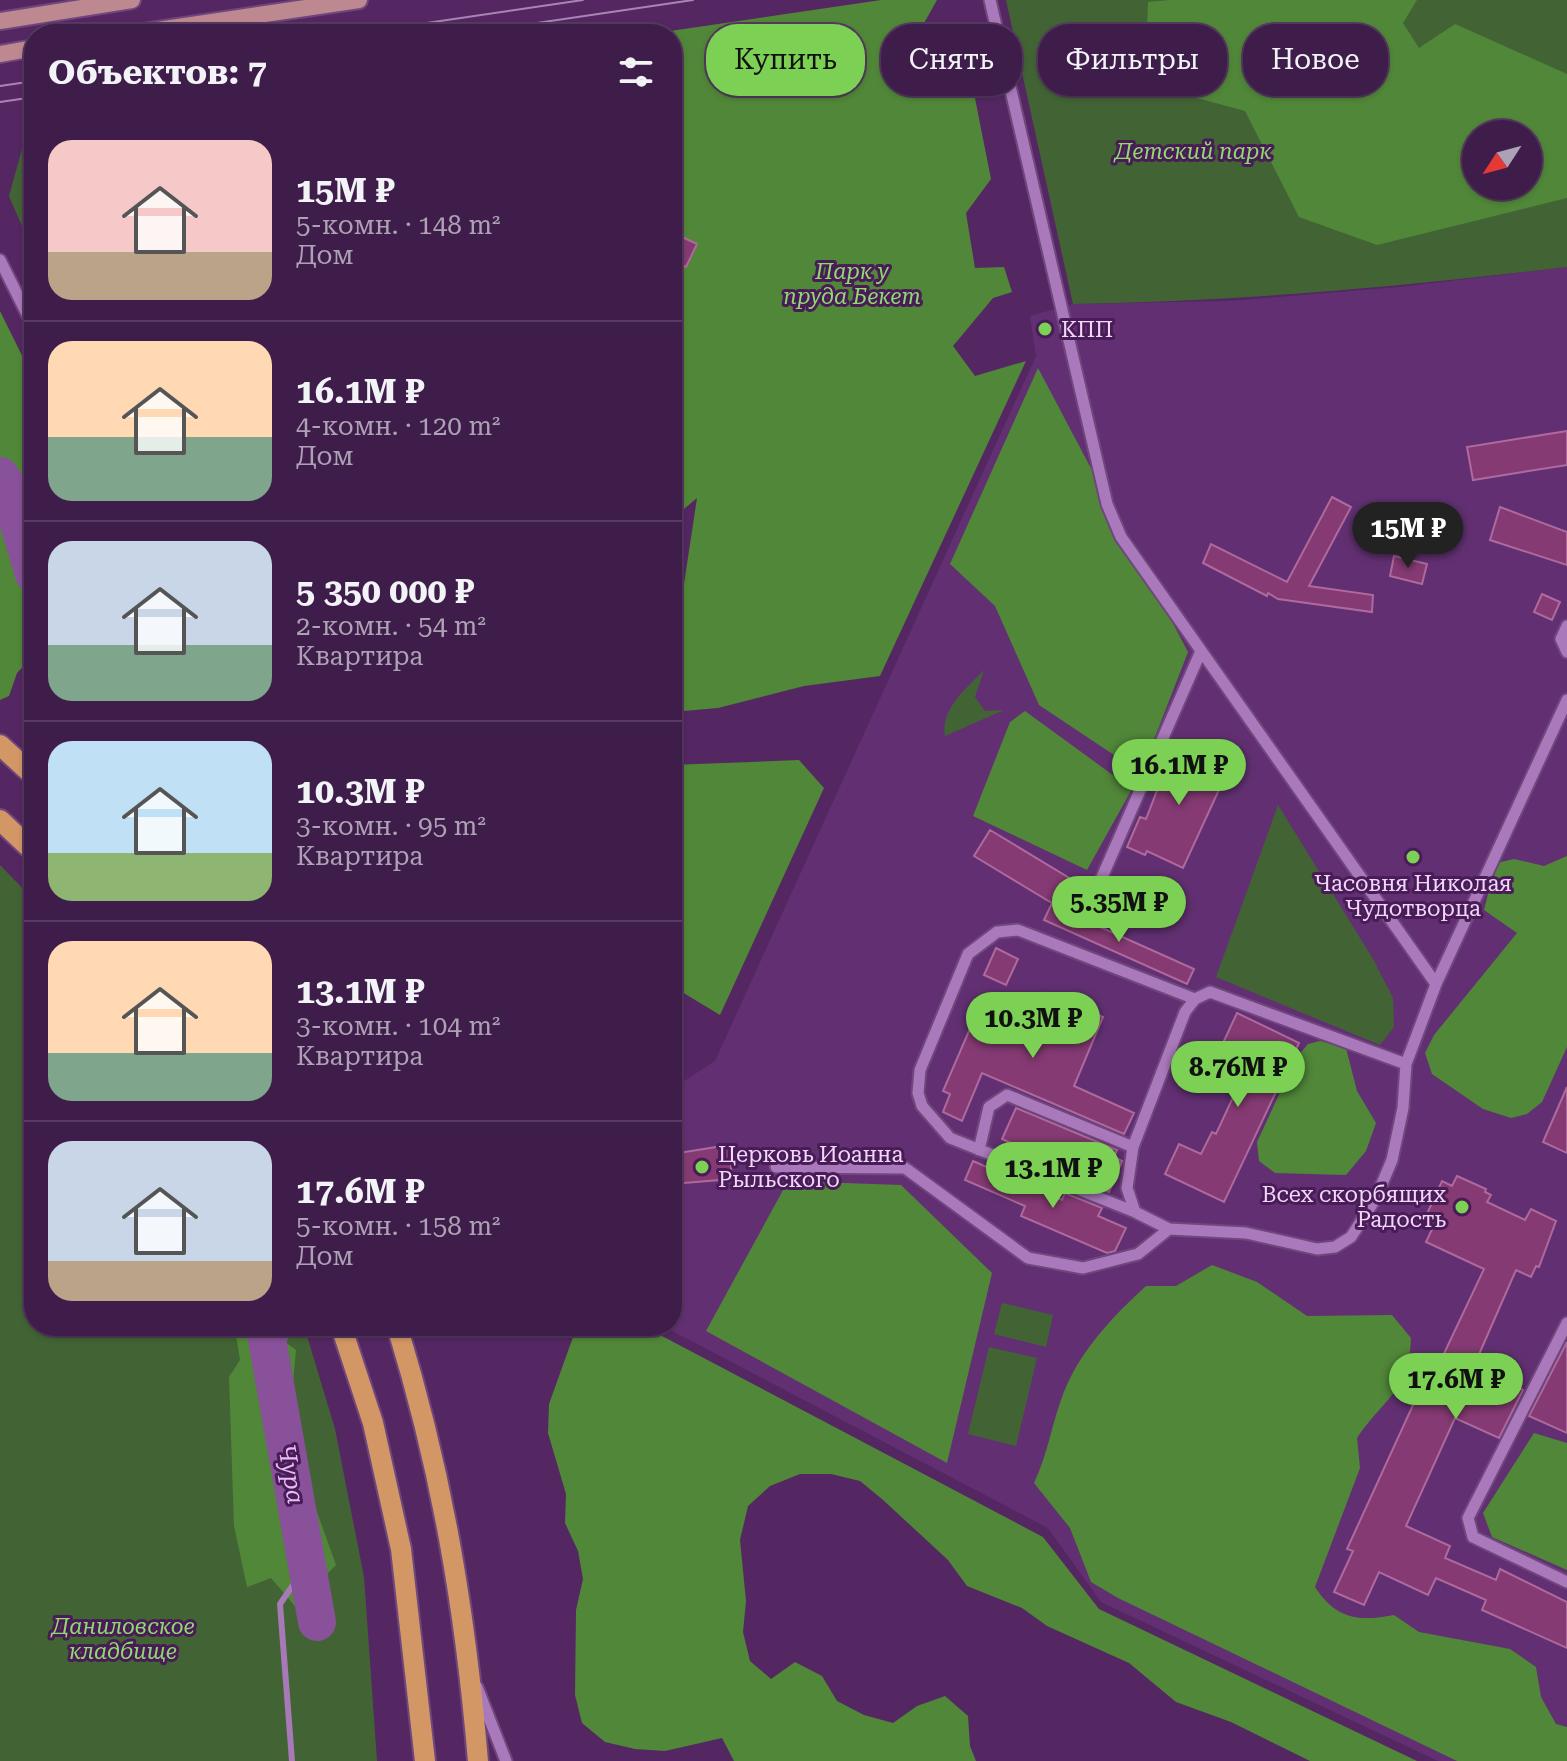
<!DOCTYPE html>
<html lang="ru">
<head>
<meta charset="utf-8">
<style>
  body { margin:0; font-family:"Roboto Serif",serif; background:#4a2a54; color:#f1f3f6; height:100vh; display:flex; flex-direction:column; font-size:30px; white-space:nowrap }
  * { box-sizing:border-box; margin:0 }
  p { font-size:26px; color:#ada2b5 }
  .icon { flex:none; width:44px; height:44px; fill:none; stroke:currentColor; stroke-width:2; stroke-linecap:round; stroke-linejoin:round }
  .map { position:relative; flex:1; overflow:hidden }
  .side { position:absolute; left:24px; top:24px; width:658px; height:1312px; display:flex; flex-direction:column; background:#3f1d4a; border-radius:32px; box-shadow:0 2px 6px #0004,0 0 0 2px #583b62 }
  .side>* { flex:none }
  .top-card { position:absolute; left:706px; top:24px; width:740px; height:72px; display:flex; gap:16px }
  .needle { width:52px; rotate:234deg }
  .buttons { position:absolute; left:1462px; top:120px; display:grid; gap:16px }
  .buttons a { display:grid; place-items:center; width:80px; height:80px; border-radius:50%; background:#3f1d4a; box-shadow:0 2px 6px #0004,0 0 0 2px #583b62; font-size:40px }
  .price { position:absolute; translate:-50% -68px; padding:0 18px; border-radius:28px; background:#7cd155; color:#111; font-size:26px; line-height:52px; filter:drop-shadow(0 2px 4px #0008) }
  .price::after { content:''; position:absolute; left:50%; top:48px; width:24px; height:18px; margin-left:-12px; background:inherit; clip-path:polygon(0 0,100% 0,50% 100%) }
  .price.selected { background:#222; color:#fff }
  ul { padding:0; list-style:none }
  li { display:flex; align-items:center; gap:24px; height:200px; padding:0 24px }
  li+li { border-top:2px solid #583b62 }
  li span { display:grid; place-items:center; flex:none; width:224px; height:160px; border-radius:24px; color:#555 }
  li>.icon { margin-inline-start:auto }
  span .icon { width:96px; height:96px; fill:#fffc; stroke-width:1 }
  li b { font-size:34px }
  h2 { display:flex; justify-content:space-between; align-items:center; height:96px; padding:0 24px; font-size:34px }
  .chip { padding:0 28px; border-radius:32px; background:#3f1d4a; box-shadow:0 2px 6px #0004,0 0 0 2px #583b62; font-size:28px; line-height:72px }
  .chip.selected { background:#7cd155; color:#111 }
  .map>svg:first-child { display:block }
  .built { fill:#623072 }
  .green { fill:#426434; fill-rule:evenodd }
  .forest { fill:#518739; fill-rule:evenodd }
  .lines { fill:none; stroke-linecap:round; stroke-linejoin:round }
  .stream { stroke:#a779b6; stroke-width:6 }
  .river { stroke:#88519a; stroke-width:38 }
  .building { fill:#853a73; stroke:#ae6a9d; stroke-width:2 }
  .service-casing { stroke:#6f477c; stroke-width:15 }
  .secondary-casing { stroke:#6f477c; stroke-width:20 }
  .primary-casing { stroke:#6f477c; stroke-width:24 }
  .service { stroke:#aa79bb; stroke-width:11 }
  .secondary { stroke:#be8890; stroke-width:16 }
  .primary { stroke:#d39665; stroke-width:20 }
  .tram { stroke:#a885b4; stroke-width:2 }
  .poi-dot { fill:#7cd155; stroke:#491c57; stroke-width:3 }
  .labels { text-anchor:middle; stroke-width:6; stroke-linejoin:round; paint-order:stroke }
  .park-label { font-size:22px; font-style:italic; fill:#90d971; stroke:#491c57 }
  .poi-label { font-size:22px; fill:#f0d6f9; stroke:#491c57; text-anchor:start }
  .water-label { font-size:24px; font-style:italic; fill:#e7bcf7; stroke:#491c57 }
</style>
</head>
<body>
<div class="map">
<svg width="1567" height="1761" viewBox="0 0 1567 1761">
  <rect width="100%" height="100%" fill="#542763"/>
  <path class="built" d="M1567 267V1761H1438L1101 1602 1048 1528 663 1326H672V1089L715 1061 1036 356 1030 316 1073 304 1229 301 1400 287Z"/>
  <path class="green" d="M1006 0H1567V267C1401 287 1241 301 1073 304ZM1476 134H1528V186H1476Z
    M34 123V254L9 196 29 124Z
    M984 670 975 697 985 711 1004 710 945 736C940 709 967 688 984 670Z
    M1278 805 1373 959 1393 998 1394 1027 1380 1045 1216 977Z
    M0 865 34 900V1326H304L335 1429 364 1577 377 1761H0Z
    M1002 1303 1053 1315 1046 1347 994 1334Z
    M989 1347 1037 1358 1016 1446 968 1434Z"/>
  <path class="forest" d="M881 0H937L919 32 971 78 991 179 966 213 975 268 1004 267 1012 292 993 298 953 346 975 376 1026 361 880 676 804 686 718 708 672 712V594L684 584 697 498 672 519V34H650Z
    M1170 0H1417L1403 23 1419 48 1455 24 1567 74V198L1377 245 1299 217 1245 111 1145 84 1148 2ZM1476 134H1528V186H1476Z
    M0 311 34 380V655L17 673 9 696 0 700Z
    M1038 368 1188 652 1141 773 1039 705 995 606 950 564Z
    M1025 711 1132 789 1087 870 973 816 1010 722Z
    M799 760 824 788 720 1015 672 986V765Z
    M1567 856V1047L1542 1102 1527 1114 1511 1118 1483 1109 1432 1074 1425 1053 1434 1035 1517 933 1484 910 1494 870 1501 862 1514 859 1544 866Z
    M1320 1041 1346 1048 1357 1091 1376 1123 1366 1151 1346 1175 1275 1173 1259 1161 1257 1142 1296 1058 1308 1044Z
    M788 1181 901 1185 992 1273 947 1463 706 1331Z
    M1212 1265 1257 1282 1307 1316 1392 1315 1411 1338C1409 1392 1385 1397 1357 1438L1360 1468 1315 1587C1336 1619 1358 1622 1394 1615L1419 1632 1510 1649 1536 1667 1541 1697 1556 1724 1567 1727V1761H1457L1118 1598 1091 1582 1070 1528 1034 1483C1047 1456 1051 1428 1061 1400 1076 1355 1112 1317 1146 1286H1176Z
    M249 1326H264L296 1350 292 1394 303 1460 312 1498 336 1565 295 1606 271 1578 247 1587 234 1526 229 1377 240 1360 236 1335Z
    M577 1326H643L1043 1537 1099 1609 1417 1761H1310L1231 1722 1176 1702 1129 1663 1047 1626 1022 1608 967 1586 948 1560 882 1499 860 1481 831 1474H800L770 1486 748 1506 740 1540 746 1601 743 1632 750 1661 771 1679 795 1662 822 1676 837 1701 864 1715 893 1723 917 1706 945 1696 968 1716 970 1746 976 1761H734L722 1738 665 1751 635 1749 605 1742 582 1723 575 1695 576 1610 583 1579 578 1551 565 1523 566 1494 548 1433 549 1404Z
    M1534 1433 1567 1443V1570L1492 1537 1483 1513Z"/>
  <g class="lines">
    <path class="stream" d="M292 1761 280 1604 306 1566"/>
    <path class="river" d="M0 476 8 488 34 574
      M273 1326 267 1339 317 1622"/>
  </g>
  <path class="building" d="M680 236 697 244 686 267 672 260Z
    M1567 431V465L1473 480 1467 447Z
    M1332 497 1351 507 1309 586 1373 595 1372 612 1278 599 1268 593 1267 596 1203 563 1211 544 1287 582Z
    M1500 507 1567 532V565L1490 540Z
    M1394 556 1427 564 1422 584 1390 576Z
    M1542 594 1560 602 1552 620 1534 612Z
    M1175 744 1229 768 1183 868 1147 851 1145 855 1127 847 1140 817 1146 819Z
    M990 830 1071 879 1055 905 974 856Z
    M1051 905 1194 969 1187 984 1044 920Z
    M996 948 1018 959 1006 985 984 975Z
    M1046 993 1103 1017 1074 1086 1134 1113 1124 1134 982 1073 962 1121 943 1112 950 1094 943 1091 982 1001 1034 1022Z
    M1237 1013 1299 1043 1224 1202 1165 1174 1179 1144 1201 1154 1212 1132 1216 1134 1242 1078 1234 1069 1242 1052 1223 1043Z
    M1567 1087V1153L1543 1142Z
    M1016 1108 1117 1150 1114 1157 1122 1161 1109 1192 1072 1178 1074 1172 1002 1139Z
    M729 1145 732 1179 672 1184V1154Z
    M973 1161 1062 1200 1065 1193 1102 1208 1098 1216 1126 1228 1115 1251 1107 1253 1021 1216 1025 1206 965 1180Z
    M1457 1176 1486 1189 1485 1192 1491 1195 1487 1202 1525 1220 1531 1209 1556 1221 1539 1267 1536 1266 1531 1277 1516 1270 1473 1368 1523 1390 1499 1438 1455 1418 1406 1526 1450 1546 1445 1558 1496 1580 1500 1569 1567 1602V1648L1482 1610 1486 1600 1436 1578 1428 1595 1379 1572 1364 1605 1334 1592 1353 1551 1347 1549 1435 1357 1441 1360 1484 1269 1426 1242 1436 1221 1426 1216 1442 1181 1452 1186Z
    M1567 1342V1433L1529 1416Z"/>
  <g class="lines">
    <g class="service-casing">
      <path id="service" d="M990 0 1107 504 1121 537 1436 984 1567 700
        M0 260 34 328
        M1567 626 1561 639 1567 652
        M1099 884 1201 651
        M979 1150 989 1107 1007 1095 1133 1147
        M776 1167 905 1168 1028 1258 1083 1268 1138 1254 1169 1229 1246 1233 1317 1249 1335 1247 1351 1237 1376 1198 1392 1160 1403 1108 1406 1064 1436 984
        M1135 1212 950 1138 922 1106 918 1093 920 1070 968 954 997 932 1018 930 1195 999
        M1169 1229 1135 1212 1127 1188 1133 1147 1185 1012 1195 999 1210 992 1406 1064
        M1567 1323 1468 1518 1473 1537 1567 1582
        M477 1687 506 1761"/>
    </g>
    <g class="secondary-casing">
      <path id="secondary" d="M0 21 132 0
        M131 34 359 0
        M0 54 34 48"/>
    </g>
    <g class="primary-casing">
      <path id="primary" d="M0 745 34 776
        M0 820 34 852
        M341 1326 373 1423 401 1549 425 1761
        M397 1326C442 1473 465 1608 478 1761"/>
    </g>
    <use href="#service" class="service"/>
    <use href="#secondary" class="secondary"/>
    <use href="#primary" class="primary"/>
    <path class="tram" d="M352 34 583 0
      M462 34 693 0
      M0 86 34 81
      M0 102 34 97"/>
  </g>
  <g class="poi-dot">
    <circle cx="1045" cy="329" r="8"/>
    <circle cx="1413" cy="857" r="8"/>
    <circle cx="702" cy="1167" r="8"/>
    <circle cx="1462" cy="1207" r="8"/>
  </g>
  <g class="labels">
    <g class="park-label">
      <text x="1193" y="159">Детский парк</text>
      <text x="852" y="279">Парк у<tspan x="852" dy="25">пруда Бекет</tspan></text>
      <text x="123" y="1634">Даниловское<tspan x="123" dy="25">кладбище</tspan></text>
    </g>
    <g class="poi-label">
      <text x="1061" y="337">КПП</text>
      <text x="1413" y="891" text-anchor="middle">Часовня Николая<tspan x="1413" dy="25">Чудотворца</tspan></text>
      <text x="718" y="1162">Церковь Иоанна<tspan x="718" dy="25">Рыльского</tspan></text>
      <text x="1446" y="1202" text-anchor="end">Всех скорбящих<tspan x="1446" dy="25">Радость</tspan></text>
    </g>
    <g class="water-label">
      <text transform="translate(291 1474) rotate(80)" y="8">Чура</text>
    </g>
  </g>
</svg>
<div class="buttons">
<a><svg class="needle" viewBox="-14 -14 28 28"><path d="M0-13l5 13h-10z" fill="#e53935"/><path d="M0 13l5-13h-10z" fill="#ada2b5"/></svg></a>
</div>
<b class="price selected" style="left:1408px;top:570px">15M ₽</b>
<b class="price" style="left:1179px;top:807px">16.1M ₽</b>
<b class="price" style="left:1119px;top:944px">5.35M ₽</b>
<b class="price" style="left:1033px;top:1060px">10.3M ₽</b>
<b class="price" style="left:1238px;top:1109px">8.76M ₽</b>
<b class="price" style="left:1053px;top:1210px">13.1M ₽</b>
<b class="price" style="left:1456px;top:1421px">17.6M ₽</b>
<div class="top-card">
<a class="chip selected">Купить</a>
<a class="chip">Снять</a>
<a class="chip">Фильтры</a>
<a class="chip">Новое</a>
</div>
<section class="side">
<h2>Объектов: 7<svg class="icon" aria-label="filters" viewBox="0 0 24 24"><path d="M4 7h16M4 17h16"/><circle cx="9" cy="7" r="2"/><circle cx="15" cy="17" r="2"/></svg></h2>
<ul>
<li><span style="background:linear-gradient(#f6c9c9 70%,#b9a48a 0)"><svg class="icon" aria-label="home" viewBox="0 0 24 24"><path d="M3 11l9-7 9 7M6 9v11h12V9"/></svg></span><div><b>15M ₽</b><p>5-комн. · 148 m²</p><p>Дом</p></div></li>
<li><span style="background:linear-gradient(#ffd9b3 60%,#7fa58c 0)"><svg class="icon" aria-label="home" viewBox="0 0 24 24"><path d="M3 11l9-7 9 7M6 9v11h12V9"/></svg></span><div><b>16.1M ₽</b><p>4-комн. · 120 m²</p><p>Дом</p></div></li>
<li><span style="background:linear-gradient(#c9d6e8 65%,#7fa58c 0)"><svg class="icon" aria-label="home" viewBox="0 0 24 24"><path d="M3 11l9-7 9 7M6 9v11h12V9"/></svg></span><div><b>5 350 000 ₽</b><p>2-комн. · 54 m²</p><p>Квартира</p></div></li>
<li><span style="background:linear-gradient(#bfe0f5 70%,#8fb573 0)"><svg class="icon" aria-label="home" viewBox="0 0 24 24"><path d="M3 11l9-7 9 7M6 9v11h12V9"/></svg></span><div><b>10.3M ₽</b><p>3-комн. · 95 m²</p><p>Квартира</p></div></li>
<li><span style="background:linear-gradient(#ffd9b3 70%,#7fa58c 0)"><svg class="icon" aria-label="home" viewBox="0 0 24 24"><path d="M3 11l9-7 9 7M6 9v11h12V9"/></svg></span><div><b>13.1M ₽</b><p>3-комн. · 104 m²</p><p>Квартира</p></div></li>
<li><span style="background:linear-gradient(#c9d6e8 75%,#b9a48a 0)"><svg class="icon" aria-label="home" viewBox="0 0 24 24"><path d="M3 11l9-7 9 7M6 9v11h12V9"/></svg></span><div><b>17.6M ₽</b><p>5-комн. · 158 m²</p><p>Дом</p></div></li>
</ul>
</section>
</div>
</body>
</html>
